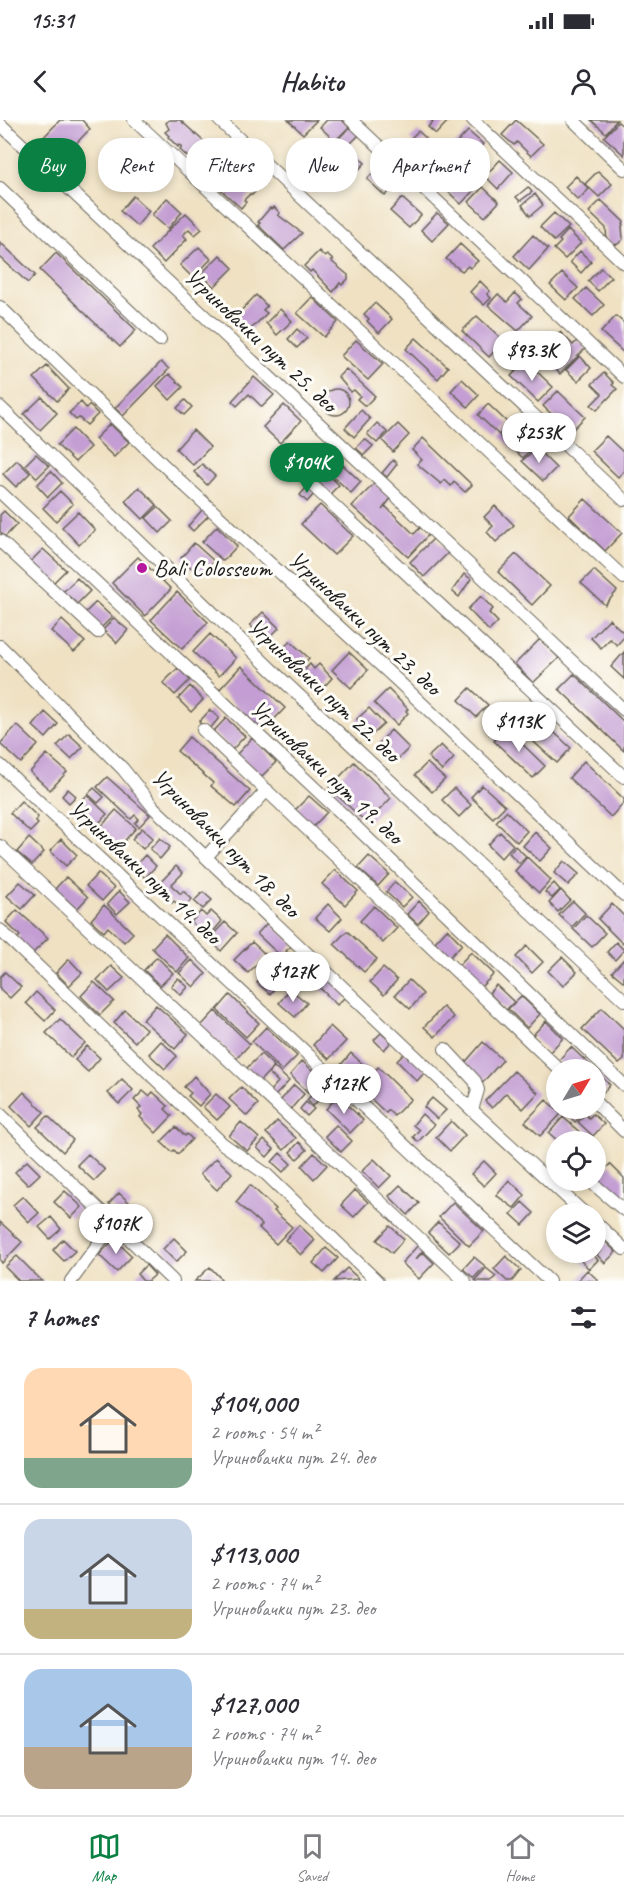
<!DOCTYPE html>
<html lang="en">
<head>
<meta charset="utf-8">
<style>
  body { margin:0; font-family:Caveat,sans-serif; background:#f2f2f3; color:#2b2b33; height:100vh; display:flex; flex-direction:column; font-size:22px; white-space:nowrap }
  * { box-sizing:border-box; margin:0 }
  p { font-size:20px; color:#7c7c81 }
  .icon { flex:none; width:33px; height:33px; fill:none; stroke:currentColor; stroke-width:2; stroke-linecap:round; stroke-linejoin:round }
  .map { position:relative; height:1161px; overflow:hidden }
  .side { display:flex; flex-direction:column; background:#fff; flex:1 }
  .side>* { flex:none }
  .top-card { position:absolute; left:18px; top:18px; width:588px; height:54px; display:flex; gap:12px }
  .needle { width:39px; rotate:52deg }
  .tools { position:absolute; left:546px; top:939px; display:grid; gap:12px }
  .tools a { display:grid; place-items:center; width:60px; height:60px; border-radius:50%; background:#fff; box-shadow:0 3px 9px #0003; font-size:30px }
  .price { position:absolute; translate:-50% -51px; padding:0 14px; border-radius:21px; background:#fff; color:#222; font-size:20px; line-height:39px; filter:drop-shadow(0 2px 3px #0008) }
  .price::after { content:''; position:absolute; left:50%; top:36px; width:18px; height:14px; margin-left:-9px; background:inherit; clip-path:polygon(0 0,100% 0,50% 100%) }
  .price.selected { background:#0b8043; color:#fff }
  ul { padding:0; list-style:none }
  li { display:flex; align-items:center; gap:18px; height:150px; padding:0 24px }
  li+li { border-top:2px solid #e1e1e2 }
  li span { display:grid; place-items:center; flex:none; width:168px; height:120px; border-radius:18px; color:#555 }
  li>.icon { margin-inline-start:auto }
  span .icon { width:72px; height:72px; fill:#fffc; stroke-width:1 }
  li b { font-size:26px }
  h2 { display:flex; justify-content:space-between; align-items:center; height:72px; padding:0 24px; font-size:26px }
  .pill { padding:0 21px; border-radius:24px; background:#fff; box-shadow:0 3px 9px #0003; font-size:21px; line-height:54px }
  .pill.selected { background:#0b8043; color:#fff }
  .status { display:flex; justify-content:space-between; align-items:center; height:42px; padding:0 30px; background:#fff; direction:ltr }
  .status svg { height:16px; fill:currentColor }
  header { display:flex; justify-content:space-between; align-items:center; height:78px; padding:0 24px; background:#fff; font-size:27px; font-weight:700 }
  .tab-bar { display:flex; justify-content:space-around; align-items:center; height:84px; border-top:2px solid #e1e1e2; background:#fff; font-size:16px; color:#7c7c81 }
  .tab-bar a { display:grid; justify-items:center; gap:3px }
  .tab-bar .selected { color:#0b8043 }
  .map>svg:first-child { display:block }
  .building { fill:#c39dd3 }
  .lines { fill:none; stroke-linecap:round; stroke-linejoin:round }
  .minor-casing { stroke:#666156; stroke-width:14 }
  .minor { stroke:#fff; stroke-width:12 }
  .poi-dot { fill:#b5179e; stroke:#fdfcf7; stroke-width:2 }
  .labels { text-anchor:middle; stroke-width:6; stroke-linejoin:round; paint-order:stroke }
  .street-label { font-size:24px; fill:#1c1c1c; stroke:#fdfcf7 }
  .poi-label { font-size:24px; fill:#1c1c1c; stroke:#fdfcf7; text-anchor:start }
</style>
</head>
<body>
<div class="status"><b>15:31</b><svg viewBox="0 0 49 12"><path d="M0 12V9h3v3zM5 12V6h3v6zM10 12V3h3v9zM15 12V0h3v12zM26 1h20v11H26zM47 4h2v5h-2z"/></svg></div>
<header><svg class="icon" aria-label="back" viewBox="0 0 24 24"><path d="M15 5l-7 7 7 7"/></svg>Habito<svg class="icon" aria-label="person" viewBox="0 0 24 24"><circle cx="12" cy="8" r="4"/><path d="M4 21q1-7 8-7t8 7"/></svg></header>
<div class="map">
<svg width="624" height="1161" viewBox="0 0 624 1161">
  <rect width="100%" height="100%" fill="#fdfcf7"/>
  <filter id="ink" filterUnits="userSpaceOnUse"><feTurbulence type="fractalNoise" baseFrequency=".0167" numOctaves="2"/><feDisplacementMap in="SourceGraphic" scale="12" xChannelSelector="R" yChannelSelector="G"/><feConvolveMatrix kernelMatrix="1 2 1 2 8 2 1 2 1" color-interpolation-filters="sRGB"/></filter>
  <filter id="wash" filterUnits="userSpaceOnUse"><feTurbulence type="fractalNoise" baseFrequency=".008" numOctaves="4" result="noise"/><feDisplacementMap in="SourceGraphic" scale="24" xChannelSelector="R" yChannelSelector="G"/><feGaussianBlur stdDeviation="1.35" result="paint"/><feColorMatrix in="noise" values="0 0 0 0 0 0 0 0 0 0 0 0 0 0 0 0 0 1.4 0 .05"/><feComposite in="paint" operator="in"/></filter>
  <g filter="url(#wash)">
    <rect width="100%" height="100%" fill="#efe1c2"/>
    <g id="blocks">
      <path class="building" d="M60 0H82L90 9 60 40 40 21Z
        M169 0H180L212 29 203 39 200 36 196 41 193 38 191 40 180 30 182 27 179 25 178 27 168 17 169 16 165 12 169 9 166 3Z
        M288 0H317L303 14Z
        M327 0H342L349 7 335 21 320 7Z
        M431 0H449L436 14 428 7 433 2Z
        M516 0 543 24 531 36 517 22 514 25 502 15Z
        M591 0H617L606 13Z
        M618 2 624 7V35L604 17Z
        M350 7 359 15 348 26 365 43 353 56 335 40 343 32 334 23Z
        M418 11 426 18 417 27 410 19Z
        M468 11 483 24 477 31 474 28 466 37 454 26Z
        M427 21 445 38 432 51 415 34Z
        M500 40 513 52 498 69 485 56Z
        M223 42 255 72 252 75 250 74 244 80 246 82 241 88 208 58 214 51 216 53Z
        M381 44 399 61 385 76 367 59Z
        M447 46 473 71 461 84 435 59Z
        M598 51 612 64 599 77 585 64Z
        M576 56 589 69 578 80 565 67Z
        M483 67 499 82 485 97 469 82Z
        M528 67 532 72 520 81 516 77Z
        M535 74 543 85 530 96 522 85Z
        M133 76 149 91 137 106 120 91Z
        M167 78 182 92 168 109 152 95Z
        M402 78 421 95 409 108 390 91Z
        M601 80 624 102 622 107 623 119 618 124 612 125 607 123 606 108 589 92Z
        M274 87 280 93 278 95 302 113 284 130 258 105 260 103 258 102 270 88 272 89Z
        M186 93 202 109 195 115 189 109 183 115 187 119 164 143 150 129Z
        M437 93 449 103 432 121 421 110Z
        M554 93 569 107 554 121 540 107Z
        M568 110 581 123 565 139 554 129 561 122 559 120Z
        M533 115 548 129 529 150 514 136Z
        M0 122 35 155 28 163 0 137Z
        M460 124 478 141 470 148 468 146 462 151 446 139Z
        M199 127 211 139 193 158 180 145Z
        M319 131 325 137 327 135 333 140 331 141 348 155V159L342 165 340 163 333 172 312 150 310 152 304 146Z
        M580 131 591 142 581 153 570 142Z
        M56 133 136 210 120 227 40 150Z
        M220 135 233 148 214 167 201 154Z
        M601 148 611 157 598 171 588 161Z
        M562 153 578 168 566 180 550 165Z
        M480 161 490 171 487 174 491 178 484 185 470 172Z
        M586 168 604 185 593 196 575 179Z
        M515 173 522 179 518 183 532 196 518 211 488 185 498 174 507 182Z
        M256 175 267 186 263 190 267 193 245 215 231 201Z
        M312 177 338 202 324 217 297 193Z
        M375 183 392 199 379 213 367 201 369 199 364 194Z
        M280 189 292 201 277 215 266 203Z
        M477 196 504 221 489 237 462 211Z
        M616 196 624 203V233L601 212Z
        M297 209 307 218 297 228 288 219Z
        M547 212 554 218 560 212 573 225 578 220 586 228 560 254 552 246 561 237 554 230 550 233 538 221Z
        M416 218 448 247 438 259 406 229Z
        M356 220 383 244 368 260 341 236Z
        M580 236 591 248 578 261 566 250Z
        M526 241 553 267 538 282 511 256Z
        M161 242 169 249 123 296 115 288Z
        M47 246 69 269 57 281 34 258Z
        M346 249 375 276 365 286 357 279 360 276 354 270 351 272 338 257Z
        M604 253 614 263 612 265 617 269 597 290 591 285 602 274 592 264Z
        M169 254 183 267 170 280 157 266Z
        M254 257 274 275 262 287 249 274 237 286 232 281Z
        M462 259 479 275 468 287 451 271Z
        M323 282a13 13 0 1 1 26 0a13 13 0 1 1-26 0Z
        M558 271 585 297 570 312 543 286Z
        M42 277 57 293 40 310 24 294Z
        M185 280 192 287 184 295 177 288Z
        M81 282 86 288 89 285 98 294 87 305 79 298 76 300 69 293Z
        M488 284 509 304 499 315 478 295Z
        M284 285 301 301 280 323 263 307Z
        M361 290 370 299 354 317 345 308Z
        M377 303 387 312 377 323 367 314Z
        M110 304 129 322 114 337 95 319Z
        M398 304 409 315 393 332 382 320Z
        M511 305 533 327 523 338 500 317Z
        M73 309 90 327 75 342 57 325Z
        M193 310 210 327 193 345 176 329Z
        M606 316 624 333V351L618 357 591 331Z
        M423 318 472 365 465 372 454 362 451 366 445 360 441 364 417 344 422 340 412 330Z
        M365 319 373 326 364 335 356 328Z
        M536 328 556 348 543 361 522 341Z
        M322 332 334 343 319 359 307 348Z
        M36 334 49 346 37 358 25 345Z
        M17 340 30 353 16 367 3 354Z
        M393 340 397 344 387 357 382 353Z
        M202 344 215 356 207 365 194 352Z
        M343 345 361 362 351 373 333 356Z
        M51 351 62 363 48 377 37 365Z
        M328 354 339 365 330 374 319 363Z
        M375 363 391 378 382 390 385 386 414 414 422 406 430 413 408 437 352 386Z
        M139 367 157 385 143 399 125 381Z
        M307 367 314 374 307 382 300 375Z
        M60 371 73 384 56 401 43 388Z
        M585 379 622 413 605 431 569 396Z
        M320 385 353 416 334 435 301 404Z
        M495 386 514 405 496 422 487 412 493 406 484 397Z
        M158 387 172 401 160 413 146 398Z
        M203 389 209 395 193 411 188 406Z
        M4 391 17 404 5 417 0 412V395Z
        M78 392 95 410 79 425 62 407Z
        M217 406 237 426 223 441 202 422Z
        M434 418 448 433 424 457 410 442Z
        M194 423 214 441 200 456 181 438Z
        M43 429 66 450 52 464 30 442Z
        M516 434 550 466 532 485 498 452Z
        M138 437 171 469 145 496 112 463Z
        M594 450 617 471 605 485 581 463Z
        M464 454 471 459 459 477 452 471Z
        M77 458 90 471 76 485 63 472Z
        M177 472 208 502 182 529 151 500Z
        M481 476 493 489 489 493 498 502 489 511 468 489Z
        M96 482 112 497 100 509 84 494Z
        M263 492 279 508 266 521 250 505Z
        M114 498 128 510 117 523 103 510Z
        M609 499 624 513V517L617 525 610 519 601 528 591 518Z
        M62 500 85 522 74 532 51 511Z
        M210 514 236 538 219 556 193 532Z
        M540 519 559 538 533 563 515 544Z
        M290 521 309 538 297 551 278 534Z
        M349 532 368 550 351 568 332 550Z
        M624 532V559L611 547Z
        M310 544 314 549 319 544 332 558 320 571 302 553Z
        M241 546 285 588 263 611 219 570Z
        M178 548 190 560 175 575 163 563Z
        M574 554 624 602V631L559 569Z
        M190 566 203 580 191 592 178 579Z
        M470 568 488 585 476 597 459 580Z
        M388 569 408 589 406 591 408 593 397 605 374 583Z
        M527 587 571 628 557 643 513 603Z
        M369 588 384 604 372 615 357 599Z
        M210 590 219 598 208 611 199 602Z
        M45 592 58 604 46 618 33 606Z
        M226 598 245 616 232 630 213 612Z
        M17 605 38 625 21 643 0 624Z
        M506 608 545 646 533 658 494 621Z
        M391 610 409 628 396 641 379 623Z
        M69 614 83 627 71 639 57 626Z
        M189 617 250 671 236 687 211 666 213 663 177 631Z
        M252 618 276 642 261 657 237 634Z
        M441 625 454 638 442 651 428 637Z
        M47 634 67 652 50 670 30 652Z
        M584 641 624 679V682L611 697 569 658Z
        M354 642 391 678 367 703 329 668Z
        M427 643 445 659 432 672 415 655Z
        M107 657 150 695 139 707 135 703 139 699 135 695 131 699 97 667Z
        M482 665 505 686 493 698 471 677Z
        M94 668 104 677 98 683 88 674Z
        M454 668 471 685 459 697 442 680Z
        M68 669 76 676 69 683 62 676Z
        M87 675 107 694 93 710 72 691Z
        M309 676 327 692 313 707 295 690Z
        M21 681 38 697 35 701 38 704 30 712 10 693Z
        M116 690 136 708 119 727 99 709Z
        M506 691 527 711 517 722 496 702Z
        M142 708 153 718 143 729 132 719Z
        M500 712 513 725 501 738 488 725Z
        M535 712 552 728 540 741 523 726Z
        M29 718 44 732 32 745 17 732Z
        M160 718 170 727 160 739 150 729Z
        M61 719 77 735 66 746 50 731Z
        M515 726 526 736 519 743 509 733Z
        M145 735 156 746 145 758 134 747Z
        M369 736 389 754 378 766 358 748Z
        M527 737 551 760 539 773 515 751Z
        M564 741 579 754 568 765 554 753Z
        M176 746 183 753 171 765 181 774 183 771 192 779 183 789 174 781 172 783 155 768Z
        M335 750 358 771 345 785 322 764Z
        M98 753 114 768 102 781 86 766Z
        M66 757 88 777 77 789 55 769Z
        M20 762 35 775 22 789 7 776Z
        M395 762 412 777 402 787 386 772Z
        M554 763 560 770 552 778 545 772Z
        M561 770 570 780 558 792 549 783Z
        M119 771 130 782 117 794 107 784Z
        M203 772 212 780 203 789 194 781Z
        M419 781 429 791 418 804 407 794Z
        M573 781 585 793 572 807 559 795Z
        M328 784 342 798 330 811 315 798Z
        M612 784 624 796V820L622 823 598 799Z
        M104 785 133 813 124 822 108 807 104 812 91 800Z
        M374 786 397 808 383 823 360 801Z
        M17 790 48 818 30 836 15 821 20 816 6 802Z
        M201 791 206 796 211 791 222 801 212 813 208 808 203 813 191 802Z
        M586 795 605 813 592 827 573 809Z
        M269 801 294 824 286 831 293 838 288 843 257 814Z
        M225 802 237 813 221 831 209 819Z
        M447 809 462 824 450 837 435 822Z
        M347 811 377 839 364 852 334 824Z
        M165 814 189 838 177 852 152 828Z
        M252 822 266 835 248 853 234 840Z
        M616 822 624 830 615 840 607 832Z
        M527 826 543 842 532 853 516 837Z
        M471 832 494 854 480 868 458 846Z
        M301 835 323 856 313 867 291 846Z
        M157 837 173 853 160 866 144 850Z
        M562 837 577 852 563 866 548 851Z
        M69 839 82 853 69 866 56 853Z
        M624 839V862L612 852Z
        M192 840 206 854 194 867 179 853Z
        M111 846 124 858 109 872 97 860Z
        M383 848 397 860 384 875 370 862Z
        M267 850 281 861 270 874 257 863Z
        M5 852 21 867 10 878 0 869V857Z
        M330 857 348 874 337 885 320 868Z
        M178 858 188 867 181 875 171 866Z
        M409 860 423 874 410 889 395 875Z
        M94 862 114 881 100 895 81 876Z
        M496 865 514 882 506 890 489 873Z
        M290 869 307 883 295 897 279 883Z
        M36 872 55 890 45 901 26 883Z
        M230 875 259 903 246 917 217 890Z
        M521 876 540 894 527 908 508 889Z
        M156 885 188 914 175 929 143 900Z
        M443 887 454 897 435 917 424 907Z
        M602 888 624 909V940L619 944 582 909Z
        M125 890 146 909 135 922 114 903Z
        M215 891 250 924 236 939 201 906Z
        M60 899 85 923 71 937 46 913Z
        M546 901 563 918 549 933 532 916Z
        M330 906 346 921 329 939 313 925Z
        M266 907 297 936 282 951 276 945 277 944 276 945 252 922Z
        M381 913 391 922 384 930 374 920Z
        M161 921 177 936 165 949 149 934Z
        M483 922 503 940 483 962 463 945Z
        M87 926 100 938 88 952 75 940Z
        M571 927 590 945 585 950H567L558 941Z
        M406 932 426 951 417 961 397 941Z
        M351 933 370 951 358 964 339 947Z
        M261 934 274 946 260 961 246 949Z
        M302 941 323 960 310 974 290 955Z
        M274 947 289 961 275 976 270 971 278 962 269 953Z
        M378 947 411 979 394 996 388 990 386 993 366 974 369 971 362 964Z
        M514 951 538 973 523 989 506 973 492 988 485 981Z
        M596 951 610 965 598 978 596 976Z
        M194 956 210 974 199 986 188 976 191 973 184 967Z
        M122 959 133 970 119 984 108 973Z
        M294 965 304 974 290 990 280 981Z
        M241 967 258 984 247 996 229 979Z
        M316 970 322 976 313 986 307 980Z
        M143 971 149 976 153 972 168 986 165 989 172 996 156 1013 140 997 142 994 138 990 141 987 134 980Z
        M24 972 44 992 31 1006 11 986Z
        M216 974 230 987 217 1000 203 987Z
        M338 976 363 1000 350 1013 326 989Z
        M432 978 446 990 437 999 424 987Z
        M546 980 561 994 540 1016 525 1002Z
        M306 982 314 989 307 996 300 989Z
        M571 988H579L584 993 575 1002 566 993Z
        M422 994 434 1005 418 1022 413 1017 419 1010 413 1005Z
        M585 994 589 998 593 994 604 1004 593 1016 578 1002Z
        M48 996 73 1020 63 1032 37 1007Z
        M563 997 584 1016 578 1022H559L549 1013Z
        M277 1001 296 1018 284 1030 266 1013Z
        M451 1001 465 1015 450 1031 436 1017Z
        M241 1002 259 1018 247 1031 229 1016Z
        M336 1005 352 1021 341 1032 325 1016Z
        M176 1007 185 1016 187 1014 192 1019 178 1034 174 1030 172 1032 161 1022Z
        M264 1020 274 1029 267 1037 257 1028Z
        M299 1022 307 1030 297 1039 290 1032Z
        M280 1033 291 1044 283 1052 272 1042Z
        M314 1033 327 1045 314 1059 302 1046Z
        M88 1034 105 1050 94 1061 77 1045Z
        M216 1038 232 1053 217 1070 200 1054Z
        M374 1039 391 1056 379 1068 362 1051Z
        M27 1041 40 1054 28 1065 15 1052Z
        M484 1041 496 1053 484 1066 471 1054Z
        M610 1044 624 1058V1086L596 1059Z
        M509 1060 525 1075 514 1088 496 1075Z
        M250 1065 276 1089 274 1091 292 1107 276 1124 259 1108 262 1105 236 1082Z
        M400 1065 419 1083 408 1095 389 1076Z
        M355 1070 368 1082 354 1097 341 1085Z
        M65 1071 82 1087 71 1098 54 1082Z
        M119 1073 132 1085 122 1096 109 1084Z
        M23 1076 39 1093 29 1102 13 1085Z
        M453 1082 484 1111 469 1126 439 1097Z
        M522 1082 534 1093 523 1105 511 1094Z
        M51 1097 61 1109 50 1119 39 1107Z
        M0 1102 22 1122 2 1143 0 1140Z
        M438 1102 460 1122 449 1133 428 1113Z
        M299 1105 315 1120 301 1135 285 1120Z
        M390 1106 404 1119 392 1133 377 1120Z
        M601 1117 616 1132 605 1143 597 1135 601 1130 596 1122Z
        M174 1118 187 1131 176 1142 163 1129Z
        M63 1119 75 1131 64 1141 53 1130Z
        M114 1119 132 1136 117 1152 99 1135Z
        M419 1124 424 1129 415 1140 423 1132 434 1143 419 1159 402 1143Z
        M326 1128 338 1138 324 1153 313 1143Z
        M577 1132H590L598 1140 589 1149 575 1135Z
        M17 1136 42 1161H19L5 1147Z
        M506 1136 521 1150 512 1161H507L494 1149Z
        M474 1137 485 1146 474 1158 463 1149Z
        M146 1145 155 1155 148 1161H143L137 1154Z
        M210 1147 221 1159 220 1161H195Z
        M347 1148 359 1159 334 1161Z
        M486 1148 496 1156 491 1161H477L475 1160Z
        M587 1150 598 1160 596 1161 578 1160Z"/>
    </g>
  </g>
  <g filter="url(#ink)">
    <use href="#blocks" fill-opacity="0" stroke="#666156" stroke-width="1.5"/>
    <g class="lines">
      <g class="minor-casing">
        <path id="minor" d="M134 0 624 458
          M219 0 624 380
          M351 0 624 257
          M473 0 624 143
          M573 0 624 49
          M0 4 624 590
          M0 68 160 220
          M0 187 178 359 398 561 624 775
          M0 287 274 552 624 880
          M314 367 624 657
          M0 372 355 706 624 965
          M0 421 98 512
          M0 526 123 649 154 688 472 990 585 1094
          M203 610 560 950
          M0 645 549 1161
          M0 726 465 1161
          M206 737 267 670
          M0 810 223 1024 266 1054 377 1161
          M445 929 475 961 478 970 472 990
          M596 983 624 1011
          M0 994 173 1161
          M591 1062 624 1090
          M596 1103 624 1129
          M71 1161 113 1104"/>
      </g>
      <use href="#minor" class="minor"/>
    </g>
  </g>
  <circle class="poi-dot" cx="142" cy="448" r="6"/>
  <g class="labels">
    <g class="street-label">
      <text transform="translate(261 220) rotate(43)" y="8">Угриновачки пут 25. део</text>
      <text transform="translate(365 503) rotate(43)" y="8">Угриновачки пут 23. део</text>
      <text transform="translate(324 570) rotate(43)" y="8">Угриновачки пут 22. део</text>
      <text transform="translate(327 652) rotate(43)" y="8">Угриновачки пут 19. део</text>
      <text transform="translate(226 723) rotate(45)" y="8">Угриновачки пут 18. део</text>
      <text transform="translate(145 752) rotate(43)" y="8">Угриновачки пут 14. део</text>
    </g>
    <g class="poi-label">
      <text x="154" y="456">Bali Colosseum</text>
    </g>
  </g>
</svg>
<div class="tools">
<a><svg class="needle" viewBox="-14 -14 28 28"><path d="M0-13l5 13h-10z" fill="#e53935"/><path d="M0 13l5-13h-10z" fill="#7c7c81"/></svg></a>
<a><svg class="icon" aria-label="locate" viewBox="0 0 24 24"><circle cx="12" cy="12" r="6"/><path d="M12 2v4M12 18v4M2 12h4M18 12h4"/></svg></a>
<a><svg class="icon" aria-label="layers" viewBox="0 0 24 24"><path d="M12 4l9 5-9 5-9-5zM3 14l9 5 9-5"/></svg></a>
</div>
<b class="price" style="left:532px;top:262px">$93.3K</b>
<b class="price" style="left:539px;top:344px">$253K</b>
<b class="price selected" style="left:307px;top:374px">$104K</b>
<b class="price" style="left:519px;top:633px">$113K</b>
<b class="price" style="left:293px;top:883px">$127K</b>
<b class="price" style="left:344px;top:995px">$127K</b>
<b class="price" style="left:116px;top:1135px">$107K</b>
<div class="top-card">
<a class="pill selected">Buy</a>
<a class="pill">Rent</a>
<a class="pill">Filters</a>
<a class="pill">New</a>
<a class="pill">Apartment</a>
</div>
</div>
<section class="side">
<h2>7 homes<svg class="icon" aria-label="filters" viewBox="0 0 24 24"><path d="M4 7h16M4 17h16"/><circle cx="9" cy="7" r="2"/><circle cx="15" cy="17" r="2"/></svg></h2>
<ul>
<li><span style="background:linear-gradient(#ffd9b3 75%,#7fa58c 0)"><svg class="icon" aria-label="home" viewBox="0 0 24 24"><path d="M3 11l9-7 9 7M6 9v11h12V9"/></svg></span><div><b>$104,000</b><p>2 rooms · 54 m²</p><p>Угриновачки пут 24. део</p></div></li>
<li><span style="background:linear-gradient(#c9d6e8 75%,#c2b280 0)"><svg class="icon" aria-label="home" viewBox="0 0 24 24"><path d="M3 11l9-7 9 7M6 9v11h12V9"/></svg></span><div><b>$113,000</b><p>2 rooms · 74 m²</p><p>Угриновачки пут 23. део</p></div></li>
<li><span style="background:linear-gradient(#a9c7e8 65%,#b9a48a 0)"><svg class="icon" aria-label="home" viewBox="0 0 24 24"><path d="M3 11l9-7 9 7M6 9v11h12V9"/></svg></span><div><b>$127,000</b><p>2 rooms · 74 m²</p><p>Угриновачки пут 14. део</p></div></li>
</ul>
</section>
<nav class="tab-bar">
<a class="selected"><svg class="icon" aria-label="map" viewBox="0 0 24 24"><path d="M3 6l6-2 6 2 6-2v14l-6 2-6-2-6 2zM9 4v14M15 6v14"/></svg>Map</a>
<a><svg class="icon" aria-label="saved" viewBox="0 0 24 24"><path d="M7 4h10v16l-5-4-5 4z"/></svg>Saved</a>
<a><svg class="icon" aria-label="home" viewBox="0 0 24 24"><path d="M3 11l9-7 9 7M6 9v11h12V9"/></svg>Home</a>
</nav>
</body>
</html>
